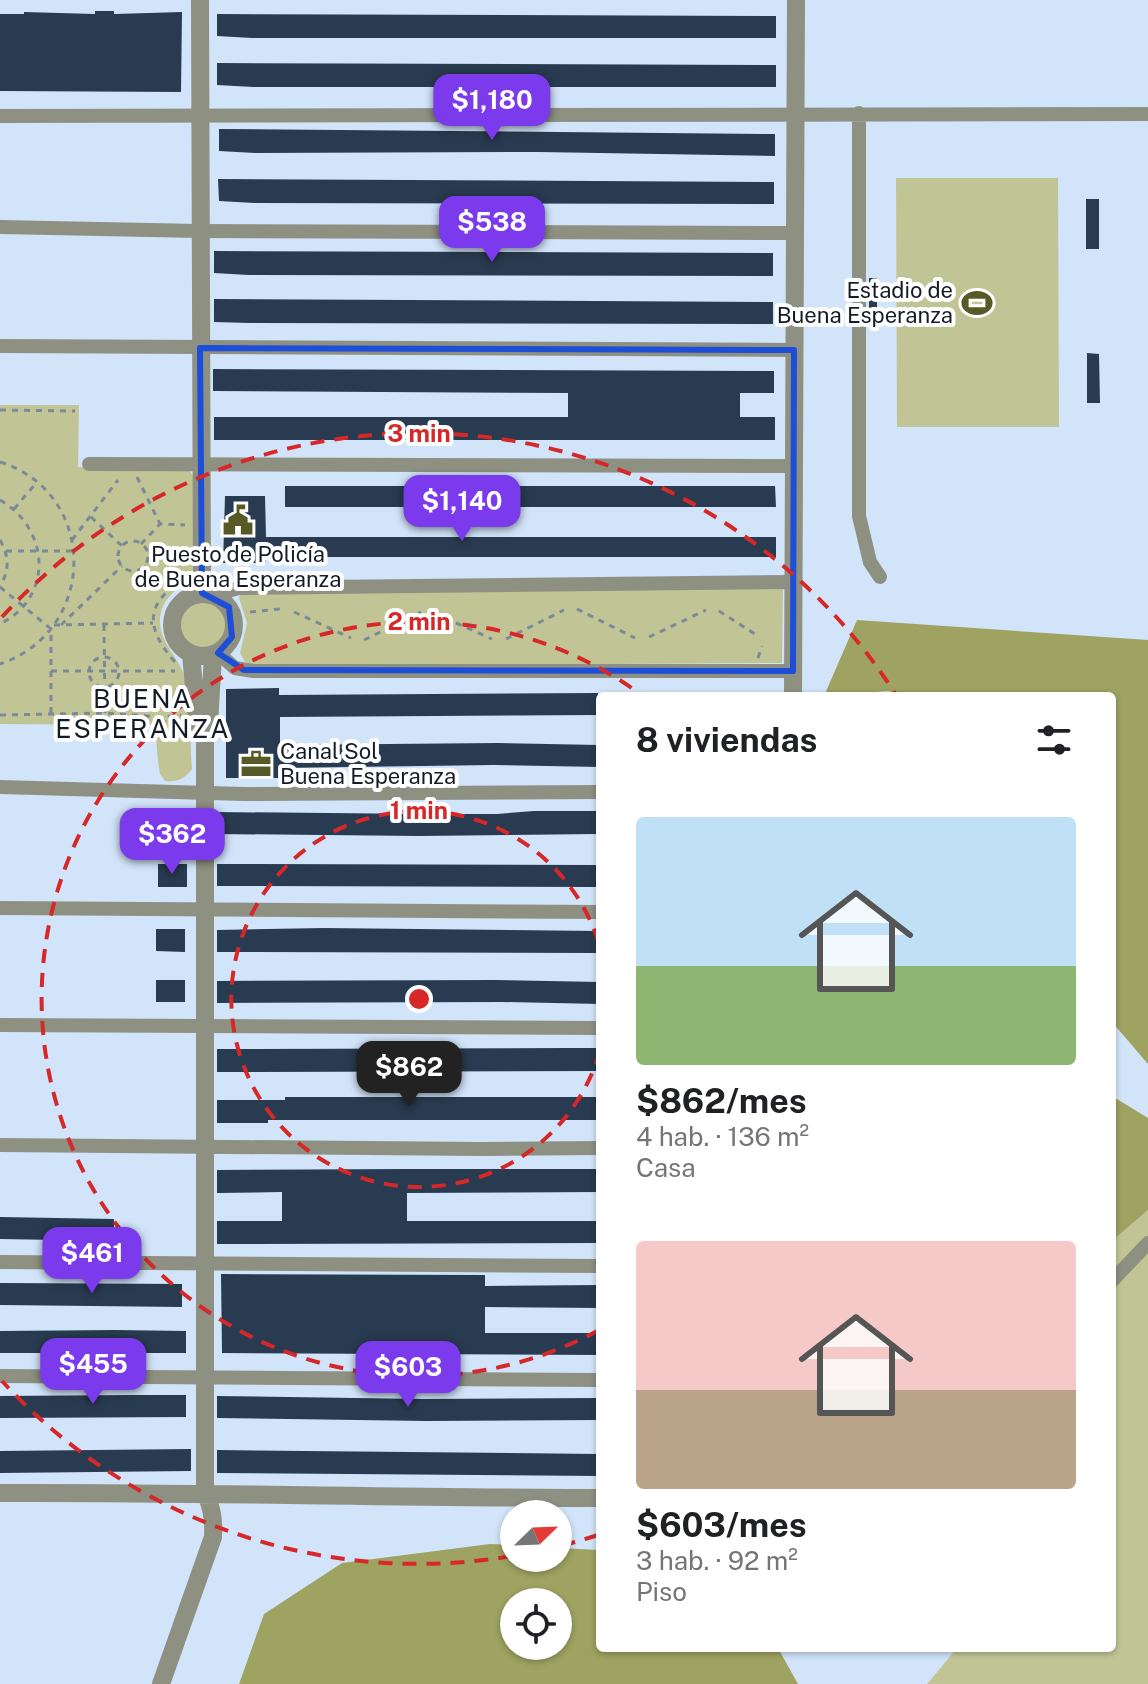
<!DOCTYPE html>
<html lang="es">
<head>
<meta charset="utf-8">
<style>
  body { margin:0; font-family:"Public Sans",sans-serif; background:#f6f6f6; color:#202124; height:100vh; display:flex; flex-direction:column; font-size:30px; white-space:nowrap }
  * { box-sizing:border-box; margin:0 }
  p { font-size:26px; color:#757577 }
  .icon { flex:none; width:44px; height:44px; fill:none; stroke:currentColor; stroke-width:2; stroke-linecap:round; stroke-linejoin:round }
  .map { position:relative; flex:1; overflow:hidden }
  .drawer { position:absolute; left:596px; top:692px; width:520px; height:960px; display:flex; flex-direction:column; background:#fff; border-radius:8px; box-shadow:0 2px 6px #0004 }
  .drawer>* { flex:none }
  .needle { width:52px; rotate:67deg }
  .controls { position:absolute; left:500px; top:1500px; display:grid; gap:16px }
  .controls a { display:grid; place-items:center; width:72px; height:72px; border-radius:50%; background:#fff; box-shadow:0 2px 6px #0004; font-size:40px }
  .price { position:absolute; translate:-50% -68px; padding:0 18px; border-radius:16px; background:#7c3aed; color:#fff; font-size:26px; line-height:52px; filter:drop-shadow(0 2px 4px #0008) }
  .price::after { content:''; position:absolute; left:50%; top:48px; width:24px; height:18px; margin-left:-12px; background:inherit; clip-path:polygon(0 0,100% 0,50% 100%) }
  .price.selected { background:#222; color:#fff }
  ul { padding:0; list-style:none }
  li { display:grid; align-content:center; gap:16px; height:424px; padding:0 40px }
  li span { display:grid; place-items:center; height:248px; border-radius:8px; color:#555 }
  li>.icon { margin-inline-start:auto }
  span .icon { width:144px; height:144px; fill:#fffc; stroke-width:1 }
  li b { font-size:34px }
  h2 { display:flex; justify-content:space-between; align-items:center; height:96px; padding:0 40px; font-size:34px }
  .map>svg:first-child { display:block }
  .green { fill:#c1c596 }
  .forest { fill:#9ea361; fill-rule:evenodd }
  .building { fill:#293b50 }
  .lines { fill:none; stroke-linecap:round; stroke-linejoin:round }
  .path { stroke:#7b8999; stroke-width:3; stroke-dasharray:6 6; stroke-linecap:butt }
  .minor { stroke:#8e9082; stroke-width:14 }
  .tertiary { stroke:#8e9082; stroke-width:18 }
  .marked { fill:none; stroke:#1d4ed8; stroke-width:6; stroke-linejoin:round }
  .ring { fill:none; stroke:#d62828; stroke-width:4; stroke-dasharray:14 10 }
  .labels { text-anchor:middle; stroke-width:8; stroke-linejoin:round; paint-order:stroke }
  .poi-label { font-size:22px; fill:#131b25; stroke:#fff; text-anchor:end }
  .quarter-label { font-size:26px; letter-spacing:2px; fill:#131b25; stroke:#fff }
  .centre { fill:#d62828; stroke:#fff; stroke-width:4 }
  .ring-label { font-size:24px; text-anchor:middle; font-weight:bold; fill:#d62828; stroke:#fff; stroke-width:8; stroke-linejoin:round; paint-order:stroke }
</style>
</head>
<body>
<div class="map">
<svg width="1148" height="1684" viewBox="0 0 1148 1684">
  <rect width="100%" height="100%" fill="#d2e4fa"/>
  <path class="green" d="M896 178H1058L1059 427H897Z
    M0 405H79L78 467H180L190 471 195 480V570C185 587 165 593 161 613 155 638 177 654 184 675 191 699 190 743 192 769 185 779 177 782 165 781L160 774 158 762 155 725 0 724Z
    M783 585 782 663 291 666 251 664 245 662 240 653 247 623 239 598 240 593Z
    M178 625a25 25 0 1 1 50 0a25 25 0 1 1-50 0Z
    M1148 1210V1684H927L957 1648H1112V1241Z"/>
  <path class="forest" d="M857 620 1148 640V1064L1112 1022V696H893L889 691 824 696Z
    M1112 1096 1148 1118V1210L1112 1241Z
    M490 1544 514 1545V1558H558V1548L600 1550V1648H778L798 1684H239L264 1614 342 1563ZM558 1602V1646H514V1602Z"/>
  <path class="building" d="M95 11H114V14L182 12 181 92 0 91V14H24V12L95 14Z
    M217 14 776 16V38H252L217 36Z
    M217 63 776 65V87H253L217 85Z
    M219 129 775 134V156L540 152 255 153 219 151Z
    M218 179 774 182V204L254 203 219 201Z
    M1086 199H1099V249H1086Z
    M214 251 773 253V276L249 275 214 273Z
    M869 278H877V327H869Z
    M214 299 773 302V324L250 323 214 322Z
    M1087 353 1099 354 1100 403H1087Z
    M213 369 774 371V393H740V417H775V440H214V417H568V393L213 391Z
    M285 486H775L776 507H285Z
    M225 496H265L266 537H776V557H266V563H223Z
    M279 688V695L598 693 599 715 280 717V745L498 743 599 745V767L493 765 280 768V778H226V689Z
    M156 811H185V834H156Z
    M534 811H598V834L419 836 217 834V812L425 814H497Z
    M158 864H187V887H158Z
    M217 864 597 865V887L217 886Z
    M323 928 599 931 600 953 217 952V930Z
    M156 929H185V952L156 951Z
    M156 980H185V1002H156Z
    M494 980 600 982V1004L502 1002 217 1003V981Z
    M570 1048H600V1071L217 1072V1049Z
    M285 1097H600V1120H268V1123H217V1100H285Z
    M407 1169H600V1192L407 1193V1221H600V1243L217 1244V1221H282V1192L217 1193V1170Z
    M0 1217 114 1219V1241L0 1239Z
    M221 1274 485 1275V1286L600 1285V1308L485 1307V1333H600V1355L222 1353Z
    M0 1283 182 1284V1307L0 1305Z
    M115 1330 186 1331V1353H0V1331Z
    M133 1395H186V1417L0 1418V1396Z
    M217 1396 423 1399 598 1398V1420L426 1421 217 1418Z
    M191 1449V1471L0 1473V1451Z
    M217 1450 599 1454V1476L217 1473Z"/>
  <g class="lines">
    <path class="path" d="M0 410 75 411
      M0 462C99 493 98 631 0 664
      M137 477 160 524
      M0 500C50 529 54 597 0 624
      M14 509 37 482
      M91 517 122 546
      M0 540C9 556 10 570 0 586
      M72 540 118 480
      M118 556a15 15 0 1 1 30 0a15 15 0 1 1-30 0Z
      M141 544 160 524 185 525
      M6 551H74
      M144 566 168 588
      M0 587 51 629V714
      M577 609 635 638
      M719 611 755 634
      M250 612 280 609
      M294 612 351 638
      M434 613 492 639
      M54 625 153 623
      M61 625 122 566
      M104 625 105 713
      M649 637 706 610
      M506 639 564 610
      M364 640 421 612
      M89 672a15 15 0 1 1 30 0a15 15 0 1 1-30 0Z
      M758 658 762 646
      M175 662C145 628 144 602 186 579
      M51 671H175
      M0 715 105 713 162 717 181 715"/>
    <path class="minor" d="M859 113V516L870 562 880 577
      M0 116 1148 114
      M0 227 199 231 795 233
      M0 346 794 350
      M89 464 794 466
      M213 595 239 588 793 582
      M218 653 235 668 253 671H793
      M0 787 244 794 600 792
      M0 908 600 912
      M0 1025 600 1028
      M0 1145 481 1149 600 1148
      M0 1262 600 1266
      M1112 1281 1148 1243
      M0 1376 600 1380"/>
    <path class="tertiary" d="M200 0 202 593
      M172 625a31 31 0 1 1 62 0a31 31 0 1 1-62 0Z
      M191 654 197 720 204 738
      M793 696 796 0
      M0 1493C200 1492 400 1498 600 1498
      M161 1684 213 1537C214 1520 212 1508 205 1492V741L209 724 213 655"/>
  </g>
  <path class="marked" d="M200 348 794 350 793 671 244 670 218 653 232 637 229 607 202 593Z"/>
  <g class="ring">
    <path d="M600 1051A188 188 0 1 1 600 947"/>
    <path d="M599 1330A377 377 0 1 1 643 696"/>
    <path d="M598 1535A565 565 0 0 1 560 1546M512 1556A565 565 0 0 1 2 1381M2 617A565 565 0 0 1 896 695"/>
  </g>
  <defs>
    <g id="stadium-bare" transform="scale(2.4)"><path d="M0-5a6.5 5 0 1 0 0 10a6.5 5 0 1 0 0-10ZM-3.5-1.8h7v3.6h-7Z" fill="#575a27" stroke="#fff" stroke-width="2.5" paint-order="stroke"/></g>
    <g id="civic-bare" transform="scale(2.4)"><path d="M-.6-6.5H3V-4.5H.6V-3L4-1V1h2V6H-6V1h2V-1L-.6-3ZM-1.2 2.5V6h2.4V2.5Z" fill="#575a27" stroke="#fff" stroke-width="2.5" paint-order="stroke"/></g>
    <g id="office-bare" transform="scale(2.4)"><path d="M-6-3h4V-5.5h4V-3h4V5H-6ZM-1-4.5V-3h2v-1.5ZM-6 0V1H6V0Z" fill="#575a27" stroke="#fff" stroke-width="2.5" paint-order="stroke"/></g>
  </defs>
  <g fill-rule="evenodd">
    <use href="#stadium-bare" x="977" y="303"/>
    <use href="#civic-bare" x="238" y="520"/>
    <use href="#office-bare" x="256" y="764"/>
  </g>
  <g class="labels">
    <g class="poi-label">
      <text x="953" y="298">Estadio de<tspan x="953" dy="25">Buena Esperanza</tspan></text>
      <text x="238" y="562" text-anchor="middle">Puesto de Policía<tspan x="238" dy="25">de Buena Esperanza</tspan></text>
      <text x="280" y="759" text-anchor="start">Canal Sol<tspan x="280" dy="25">Buena Esperanza</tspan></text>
    </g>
    <g class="quarter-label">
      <text x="143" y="708">BUENA<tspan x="143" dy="30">ESPERANZA</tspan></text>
    </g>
  </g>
  <circle cx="419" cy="999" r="12" class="centre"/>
  <g class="ring-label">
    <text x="419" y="442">3 min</text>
    <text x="419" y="630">2 min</text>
    <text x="419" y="819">1 min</text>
  </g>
</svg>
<div class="controls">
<a><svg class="needle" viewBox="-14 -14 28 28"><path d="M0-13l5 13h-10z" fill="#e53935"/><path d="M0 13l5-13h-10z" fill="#757577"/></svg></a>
<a><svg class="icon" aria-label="locate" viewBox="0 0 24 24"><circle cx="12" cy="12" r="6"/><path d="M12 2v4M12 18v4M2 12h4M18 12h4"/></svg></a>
</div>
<b class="price" style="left:492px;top:142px">$1,180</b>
<b class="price" style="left:492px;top:264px">$538</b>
<b class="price" style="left:462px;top:543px">$1,140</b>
<b class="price" style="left:172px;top:876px">$362</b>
<b class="price selected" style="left:409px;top:1109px">$862</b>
<b class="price" style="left:92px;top:1295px">$461</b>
<b class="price" style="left:93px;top:1406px">$455</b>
<b class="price" style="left:408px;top:1409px">$603</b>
<section class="drawer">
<h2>8 viviendas<svg class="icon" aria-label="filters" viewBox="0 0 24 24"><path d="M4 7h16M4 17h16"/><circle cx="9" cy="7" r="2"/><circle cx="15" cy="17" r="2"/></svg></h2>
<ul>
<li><span style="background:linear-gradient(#bfe0f5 60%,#8fb573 0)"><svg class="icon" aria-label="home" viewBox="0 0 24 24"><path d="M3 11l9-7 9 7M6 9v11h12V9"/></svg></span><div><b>$862/mes</b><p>4 hab. · 136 m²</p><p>Casa</p></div></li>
<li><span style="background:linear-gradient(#f6c9c9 60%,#b9a48a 0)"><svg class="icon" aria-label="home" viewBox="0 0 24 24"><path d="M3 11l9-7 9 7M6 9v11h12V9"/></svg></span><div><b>$603/mes</b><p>3 hab. · 92 m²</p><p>Piso</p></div></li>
</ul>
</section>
</div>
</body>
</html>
